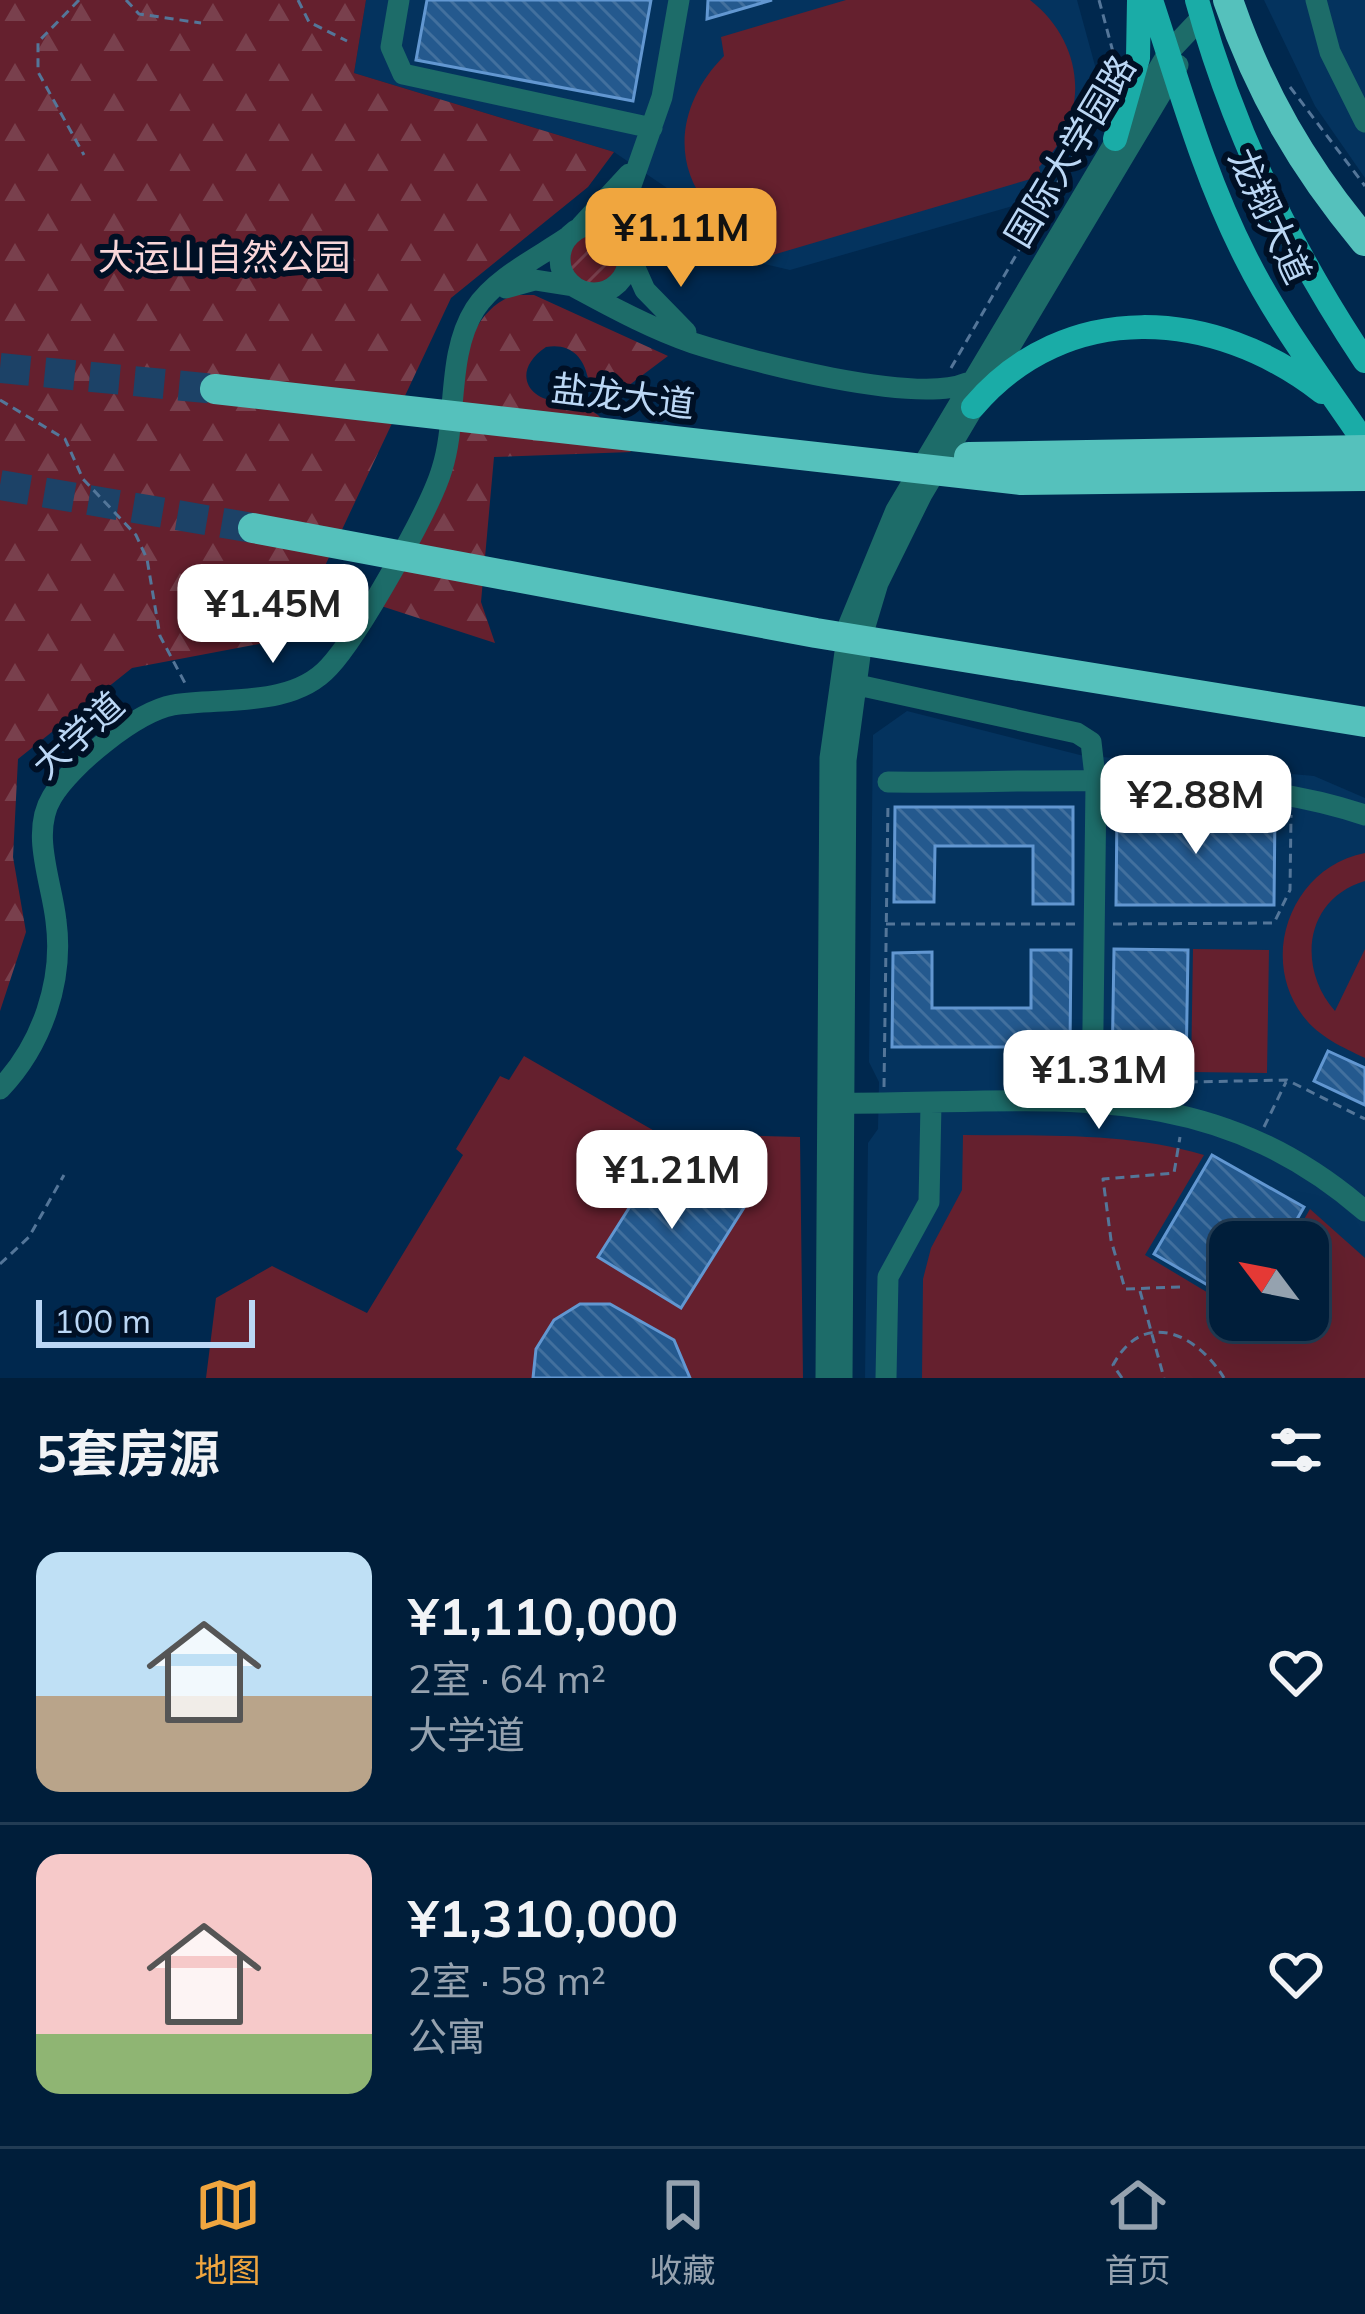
<!DOCTYPE html>
<html lang="zh">
<head>
<meta charset="utf-8">
<style>
  body { margin:0; font-family:Mulish,"Noto Sans SC",sans-serif; background:#0e2b45; color:#f1f3f6; height:100vh; display:flex; flex-direction:column; font-size:45px; white-space:nowrap }
  * { box-sizing:border-box; margin:0 }
  p { font-size:39px; color:#95a2af }
  .icon { flex:none; width:66px; height:66px; fill:none; stroke:currentColor; stroke-width:2; stroke-linecap:round; stroke-linejoin:round }
  .map { position:relative; height:1378px; overflow:hidden }
  .drawer { display:flex; flex-direction:column; background:#001e3a; flex:1 }
  .drawer>* { flex:none }
  .needle { width:78px; rotate:302deg }
  .tools { position:absolute; left:1209px; top:1221px; display:grid; gap:24px }
  .tools a { display:grid; place-items:center; width:120px; height:120px; border-radius:24px; background:#001e3a; box-shadow:0 12px 48px #0002,0 0 0 3px #223c54; font-size:60px }
  .scale { position:absolute; left:36px; bottom:30px; width:219px; box-sizing:border-box; padding-left:12px; border:6px solid #bbd7f5; border-top:0; font-size:33px; line-height:42px; white-space:nowrap; color:#bbd7f5; -webkit-text-stroke:9px #001025; paint-order:stroke }
  .price { position:absolute; translate:-50% -102px; padding:0 27px; border-radius:24px; background:#fff; color:#222; font-size:39px; line-height:78px; filter:drop-shadow(0 3px 6px #0008) }
  .price::after { content:''; position:absolute; left:50%; top:72px; width:36px; height:27px; margin-left:-18px; background:inherit; clip-path:polygon(0 0,100% 0,50% 100%) }
  .price.selected { background:#f0a63f; color:#111 }
  ul { padding:0; list-style:none }
  li { display:flex; align-items:center; gap:36px; height:300px; padding:0 36px }
  li+li { border-top:3px solid #223c54 }
  li span { display:grid; place-items:center; flex:none; width:336px; height:240px; border-radius:24px; color:#555 }
  li>.icon { margin-inline-start:auto }
  span .icon { width:144px; height:144px; fill:#fffc; stroke-width:1 }
  li b { font-size:51px }
  h2 { display:flex; justify-content:space-between; align-items:center; height:144px; padding:0 36px; font-size:51px }
  .menu { display:flex; justify-content:space-around; align-items:center; height:168px; border-top:3px solid #223c54; background:#001e3a; font-size:33px; color:#95a2af }
  .menu a { display:grid; justify-items:center; gap:6px }
  .menu .selected { color:#f0a63f }
  .map>svg:first-child { display:block }
  .built { fill:#04335e; fill-rule:evenodd }
  .green { fill:#65202e }
  .forest { fill:url(#forest-firs) }
  .garden { fill:url(#garden-furrows) }
  .building { fill:url(#building-back-hatch); stroke:#6297d1; stroke-width:3 }
  .lines { fill:none; stroke-linecap:round; stroke-linejoin:round }
  .highway-tunnel { stroke:#1c4267; stroke-width:30; stroke-dasharray:30 15; stroke-linecap:butt }
  .path { stroke:#547699; stroke-width:3; stroke-dasharray:9 6; stroke-linecap:butt }
  .minor { stroke:#1d6c69; stroke-width:21 }
  .major { stroke:#1aaca7; stroke-width:24 }
  .highway { stroke:#55c1bc; stroke-width:30 }
  .labels { text-anchor:middle; stroke-width:12; stroke-linejoin:round; paint-order:stroke }
  .street-label { font-size:36px; fill:#bbd7f5; stroke:#001025 }
  .park-label { font-size:36px; fill:#f9d6d9; stroke:#001025 }
</style>
</head>
<body>
<div class="map">
<svg width="1365" height="1378" viewBox="0 0 1365 1378">
  <defs>
    <pattern id="forest-firs" width="22" height="20" patternUnits="userSpaceOnUse" patternTransform="scale(3)"><rect width="22" height="20" fill="#65202e"/><path d="M5 1l3.5 6h-7zM16 11l3.5 6h-7z" fill="#79404d"/></pattern>
    <pattern id="garden-furrows" width="10" height="10" patternUnits="userSpaceOnUse" patternTransform="scale(3)"><rect width="10" height="10" fill="#65202e"/><path d="M-1 1l2-2M0 10L10 0M9 11l2-2" fill="none" stroke="#79404d"/></pattern>
    <pattern id="building-back-hatch" width="6" height="6" patternUnits="userSpaceOnUse" patternTransform="scale(3)"><rect width="6" height="6" fill="#24598e"/><path d="M-1 5l2 2M0 0l6 6M5-1l2 2" fill="none" stroke="#42709e"/></pattern>
  </defs>
  <rect width="100%" height="100%" fill="#00284e"/>
  <path class="built" d="M366 0H1077L1100 84 1041 198 790 270 743 259 667 188 614 152 354 73Z
    M1264 0H1365V178L1315 106Z
    M907 711 1080 755 1314 776 1365 798V1378H865L868 1143 878 1129 879 1082 869 1062 873 735ZM1230 1242H1308V1320H1230Z"/>
  <path class="green" d="M846 0H1030C1085 43 1092 117 1039 167L1041 176 759 259 752 237C734 235 719 220 708 206 668 157 683 97 724 56L721 37Z
    M1365 853V881C1304 899 1297 968 1335 1011L1365 949V1058C1342 1047 1319 1037 1303 1016 1258 957 1292 867 1365 853Z
    M1193 949 1269 950 1267 1073 1191 1072Z
    M524 1056 658 1133 800 1137 803 1378H206L216 1298 272 1266 367 1313 463 1155 456 1149 500 1076 509 1080Z
    M963 1135C1043 1136 1126 1132 1204 1155L1145 1255 1230 1306V1320H1308V1242H1291L1310 1209 1365 1258V1378H922L923 1279 931 1248 962 1190Z"/>
  <path class="forest" d="M0 0H366L354 73 614 152 588 187 451 298 291 638 132 668 18 759 13 857 26 932 0 1011Z
    M514 295H534L668 356 616 395 588 378C583 356 570 343 546 347 507 373 531 409 574 400L598 415 631 452 494 457 481 602 495 643 375 604C394 572 424 536 436 501 457 440 445 320 514 295Z"/>
  <path class="garden" d="M568 259a26 26 0 1 1 52 0a26 26 0 1 1-52 0Z"/>
  <path class="building" d="M427 0H651L633 101 416 60Z
    M708 0H772L707 19Z
    M895 807H1073V904H1033V846H935L934 902H894Z
    M1117 809H1275L1274 905H1116Z
    M1114 949 1188 950 1186 1072 1112 1071Z
    M1031 950H1071L1070 1047H892L893 953 932 952V1008H1031Z
    M1328 1051 1365 1068V1105L1314 1081Z
    M1212 1155 1304 1207 1284 1242H1230V1298L1154 1254Z
    M662 1156 745 1206 681 1308 598 1257Z
    M580 1304H610L674 1340 690 1378H533L536 1349 554 1320Z"/>
  <g class="lines">
    <path class="highway-tunnel" d="M0 368 215 389
      M0 485 253 528"/>
    <path class="path" d="M79 0 38 42V72L84 155
      M126 0 139 14 201 23
      M298 0 309 22 347 41
      M1099 0 1113 52 1107 91
      M1290 87 1365 186
      M951 368 1102 106
      M0 400 65 439 83 479 136 535 147 559 160 636 186 685
      M886 924H1077
      M1113 924 1274 923 1290 890 1291 815
      M884 1087 888 802
      M1187 1098 1190 1082 1287 1080 1365 1119
      M1264 1127 1286 1082
      M0 1264 29 1237 64 1175
      M1180 1287 1125 1289 1111 1240 1103 1179 1174 1173 1180 1137
      M1140 1291 1164 1378
      M1122 1378 1113 1365C1144 1307 1198 1335 1224 1378"/>
    <path class="minor" d="M399 0 391 47 403 74 652 128
      M1316 0 1330 52 1365 122
      M560 259a34 34 0 1 1 68 0a34 34 0 1 1-68 0Z
      M581 226 629 174
      M624 242 627 197 662 97 679 0
      M628 252 645 290 686 332
      M506 288 535 280 573 286
      M582 291C617 310 655 330 693 343 749 361 916 405 967 383
      M844 682 1077 733 1091 742 1096 785 1092 1104
      M888 782C1037 784 1224 767 1365 815
      M0 1089C42 1045 64 981 56 921 52 882 30 833 52 797 71 765 136 712 173 705 223 697 292 708 329 667 358 636 430 510 442 469 458 419 446 355 475 309 495 278 539 257 568 237
      M833 1103C1035 1106 1200 1068 1365 1211
      M826 1378 830 758 849 624 896 510 1168 53 1202 17
      M842 1378 846 760 863 633 878 583 922 494 1178 65
      M886 1378 888 1277 929 1202 931 1104"/>
    <path class="major" d="M1151 0C1180 88 1204 176 1246 258 1279 324 1324 382 1365 443
      M1197 0C1233 131 1290 249 1365 361
      M1115 139 1138 58 1139 0
      M973 407C1066 298 1214 308 1322 392"/>
    <path class="highway" d="M1228 0C1259 91 1303 167 1365 241
      M215 389 1021 480 1365 476
      M969 457 1365 450
      M253 528 816 633 1365 722"/>
  </g>
  <g class="labels">
    <g class="street-label">
      <text transform="translate(1070 151) rotate(-59)" y="13">国际大学园路</text>
      <text transform="translate(1270 216) rotate(65)" y="13">龙翔大道</text>
      <text transform="translate(623 396) rotate(7)" y="13">盐龙大道</text>
      <text transform="translate(78 735) rotate(-42)" y="13">大学道</text>
    </g>
    <g class="park-label">
      <text x="224" y="270">大运山自然公园</text>
    </g>
  </g>
</svg>
<div class="tools">
<a><svg class="needle" viewBox="-14 -14 28 28"><path d="M0-13l5 13h-10z" fill="#e53935"/><path d="M0 13l5-13h-10z" fill="#95a2af"/></svg></a>
</div>
<div class="scale">100 m</div>
<b class="price selected" style="left:681px;top:290px">¥1.11M</b>
<b class="price" style="left:273px;top:666px">¥1.45M</b>
<b class="price" style="left:1196px;top:857px">¥2.88M</b>
<b class="price" style="left:1099px;top:1132px">¥1.31M</b>
<b class="price" style="left:672px;top:1232px">¥1.21M</b>
</div>
<section class="drawer">
<h2>5套房源<svg class="icon" aria-label="filters" viewBox="0 0 24 24"><path d="M4 7h16M4 17h16"/><circle cx="9" cy="7" r="2"/><circle cx="15" cy="17" r="2"/></svg></h2>
<ul>
<li><span style="background:linear-gradient(#bfe0f5 60%,#b9a48a 0)"><svg class="icon" aria-label="home" viewBox="0 0 24 24"><path d="M3 11l9-7 9 7M6 9v11h12V9"/></svg></span><div><b>¥1,110,000</b><p>2室 · 64 m²</p><p>大学道</p></div><svg class="icon" aria-label="heart" viewBox="0 0 24 24"><path d="M12 20l-8-8c-3-5 5-10 8-4 3-6 11-1 8 4z"/></svg></li>
<li><span style="background:linear-gradient(#f6c9c9 75%,#8fb573 0)"><svg class="icon" aria-label="home" viewBox="0 0 24 24"><path d="M3 11l9-7 9 7M6 9v11h12V9"/></svg></span><div><b>¥1,310,000</b><p>2室 · 58 m²</p><p>公寓</p></div><svg class="icon" aria-label="heart" viewBox="0 0 24 24"><path d="M12 20l-8-8c-3-5 5-10 8-4 3-6 11-1 8 4z"/></svg></li>
</ul>
</section>
<nav class="menu">
<a class="selected"><svg class="icon" aria-label="map" viewBox="0 0 24 24"><path d="M3 6l6-2 6 2 6-2v14l-6 2-6-2-6 2zM9 4v14M15 6v14"/></svg>地图</a>
<a><svg class="icon" aria-label="saved" viewBox="0 0 24 24"><path d="M7 4h10v16l-5-4-5 4z"/></svg>收藏</a>
<a><svg class="icon" aria-label="home" viewBox="0 0 24 24"><path d="M3 11l9-7 9 7M6 9v11h12V9"/></svg>首页</a>
</nav>
</body>
</html>
